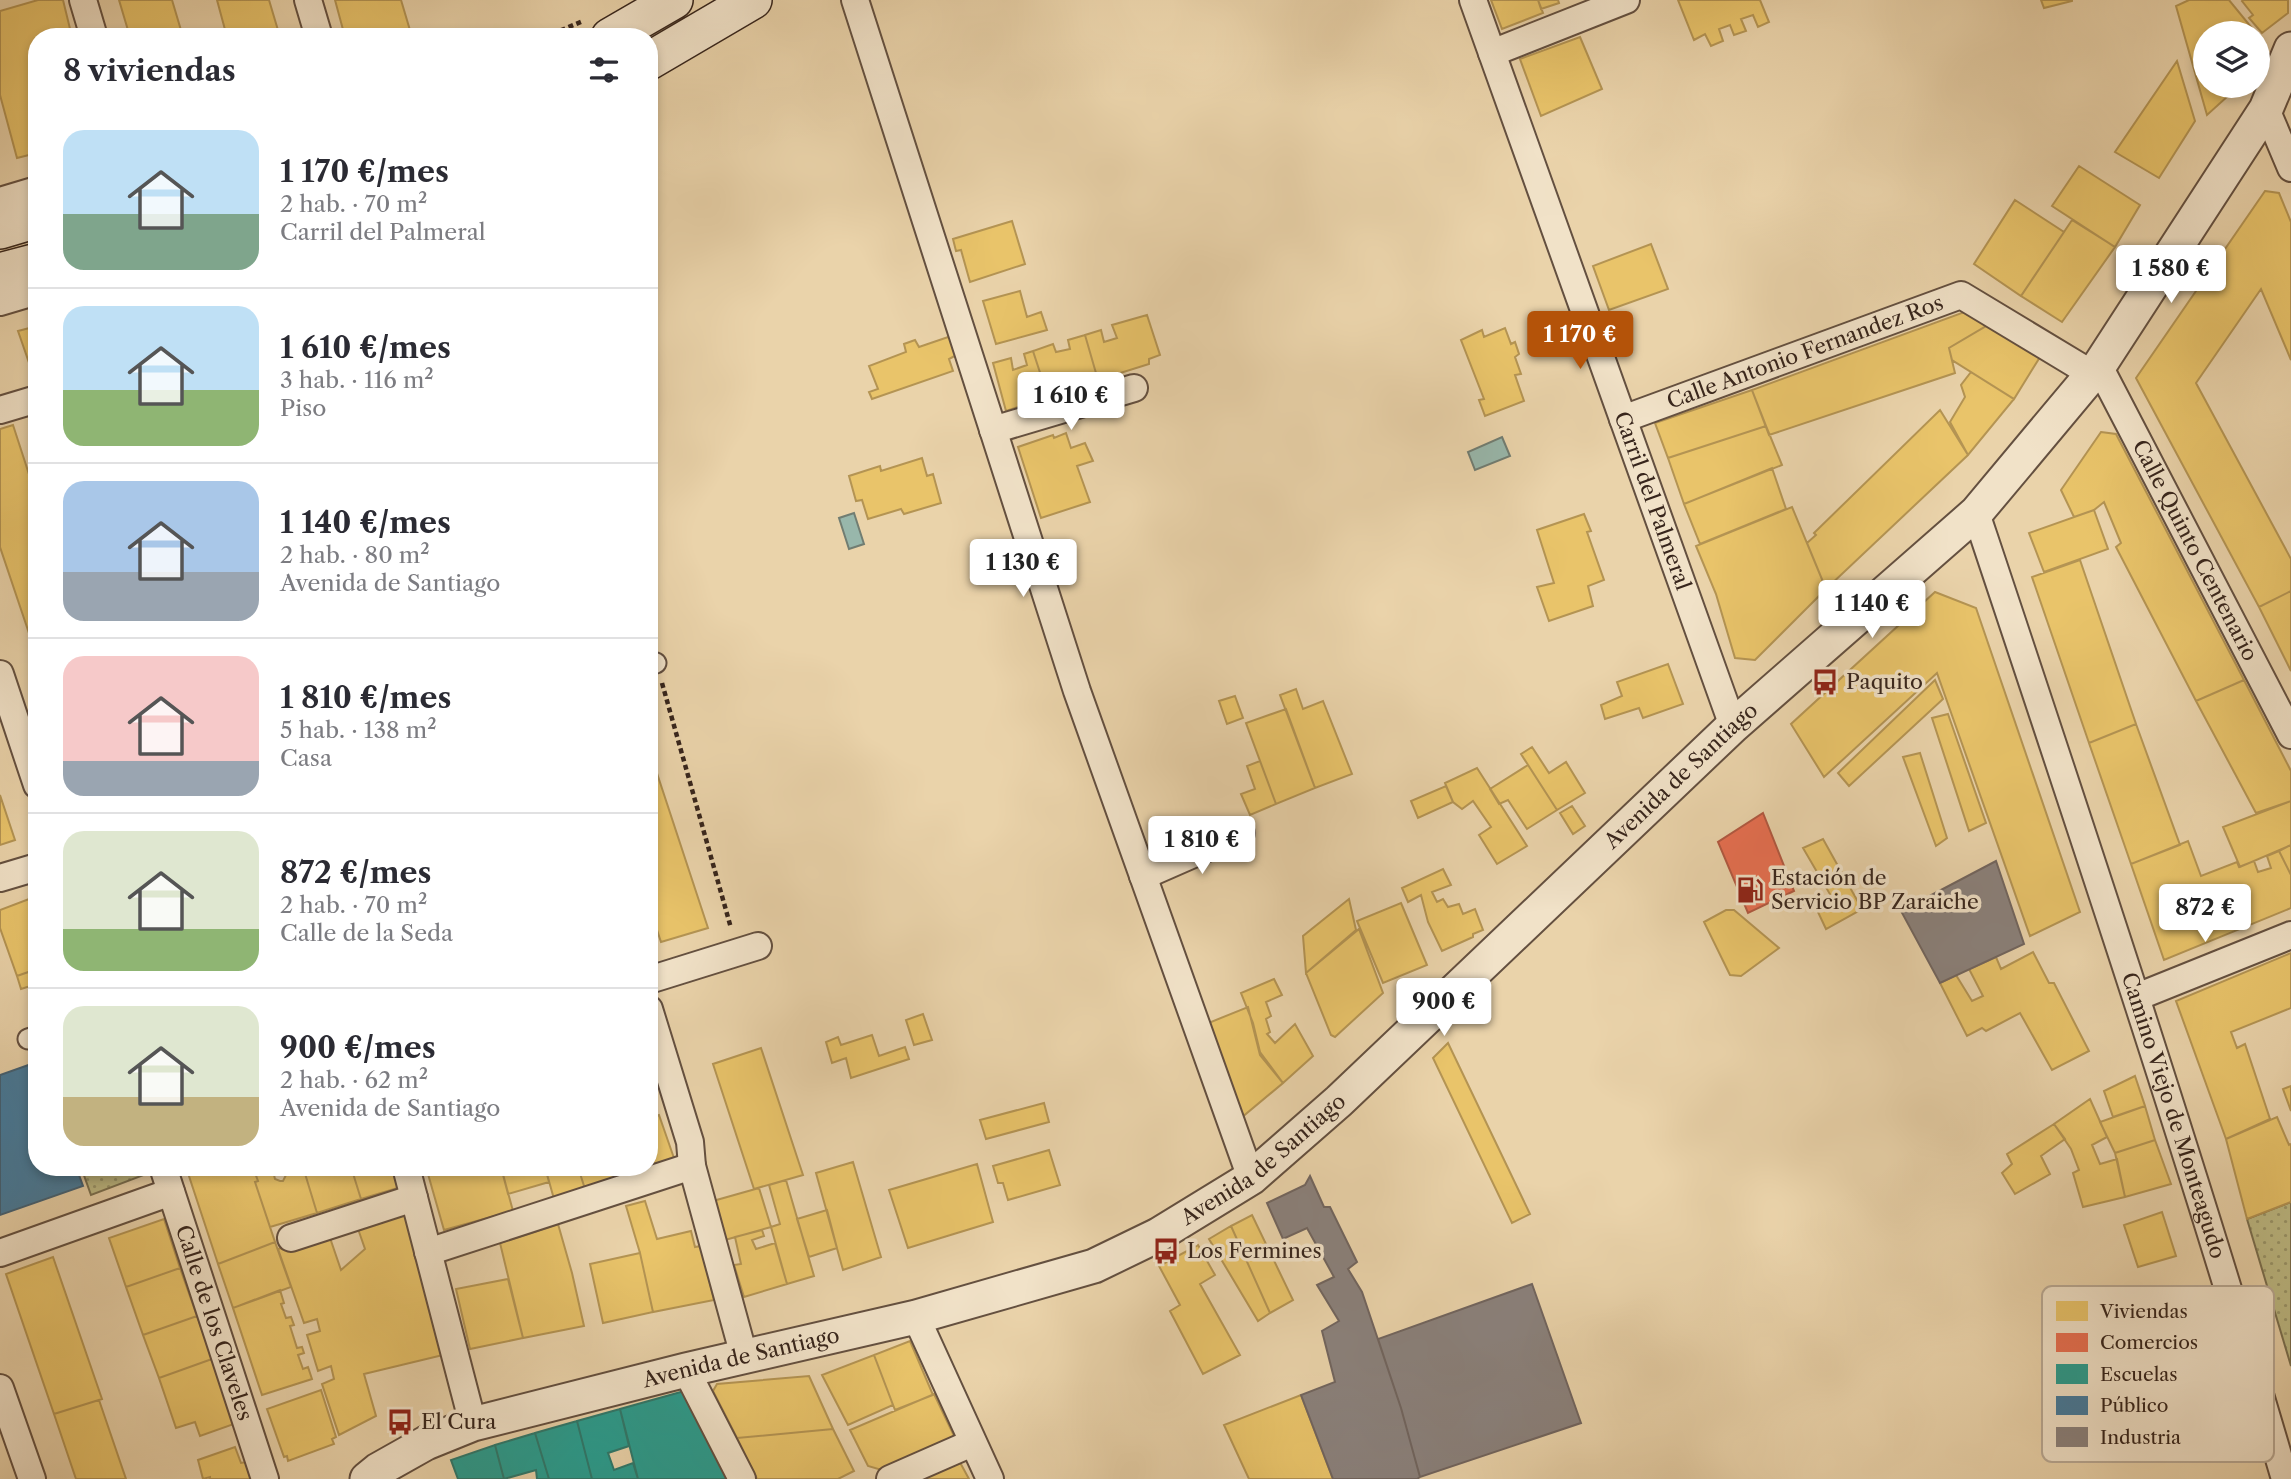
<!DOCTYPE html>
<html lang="es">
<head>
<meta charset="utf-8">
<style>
  body { margin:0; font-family:"Libre Caslon Text",serif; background:#f7f7f7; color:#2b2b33; height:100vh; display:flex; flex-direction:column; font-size:26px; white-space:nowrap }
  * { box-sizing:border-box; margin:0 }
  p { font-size:23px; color:#7c7c81 }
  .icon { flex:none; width:38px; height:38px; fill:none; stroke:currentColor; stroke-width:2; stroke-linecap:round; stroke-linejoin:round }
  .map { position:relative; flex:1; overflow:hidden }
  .side { position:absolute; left:28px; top:28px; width:630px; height:1148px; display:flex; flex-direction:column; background:#fff; border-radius:28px; box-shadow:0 4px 10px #0003 }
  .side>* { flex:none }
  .buttons { position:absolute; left:2193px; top:21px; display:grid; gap:14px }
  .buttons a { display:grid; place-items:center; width:77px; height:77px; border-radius:50%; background:#fff; box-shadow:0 4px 10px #0003; font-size:35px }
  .price { position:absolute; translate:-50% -60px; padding:0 16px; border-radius:7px; background:#fff; color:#222; font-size:23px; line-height:46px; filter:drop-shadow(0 2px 4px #0008) }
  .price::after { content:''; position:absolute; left:50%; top:42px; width:21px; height:16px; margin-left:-10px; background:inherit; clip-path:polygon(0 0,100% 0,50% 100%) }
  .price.current { background:#b45309; color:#fff }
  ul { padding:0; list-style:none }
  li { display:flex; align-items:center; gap:21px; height:175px; padding:0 35px }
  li+li { border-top:2px solid #e1e1e2 }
  li span { display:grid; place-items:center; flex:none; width:196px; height:140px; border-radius:21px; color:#555 }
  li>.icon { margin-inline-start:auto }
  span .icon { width:84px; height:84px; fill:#fffc; stroke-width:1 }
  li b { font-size:30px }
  h2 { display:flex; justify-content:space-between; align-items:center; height:84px; padding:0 35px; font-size:30px }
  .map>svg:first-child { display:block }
  .park { fill:url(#park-dots); stroke:#7a7050; stroke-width:2 }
  .water { fill:#98b7ab; stroke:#717d72; stroke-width:2 }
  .homes { fill:#e9c46a; stroke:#b49453; stroke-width:2 }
  .shops { fill:#e76f51; stroke:#b25941; stroke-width:2 }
  .schools { fill:#2a9d8f; stroke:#2e796c; stroke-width:2 }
  .public { fill:#457b9d; stroke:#416176; stroke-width:2 }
  .industry { fill:#8a817c; stroke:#71655f; stroke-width:2 }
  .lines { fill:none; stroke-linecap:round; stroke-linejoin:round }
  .pedestrian-casing { stroke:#645040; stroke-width:23 }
  .minor-casing { stroke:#645040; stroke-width:30 }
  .tertiary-casing { stroke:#645040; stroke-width:37 }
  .secondary-casing { stroke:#37251c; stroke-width:40 }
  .path { stroke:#37251c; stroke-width:4.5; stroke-dasharray:5 3.5; stroke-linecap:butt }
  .pedestrian { stroke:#f1e2c8; stroke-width:19 }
  .minor { stroke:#f1e2c8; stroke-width:26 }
  .tertiary { stroke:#f1e2c8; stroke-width:33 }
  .secondary { stroke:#f1e2c8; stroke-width:37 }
  .labels { text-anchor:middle; stroke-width:7; stroke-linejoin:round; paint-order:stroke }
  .street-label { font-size:21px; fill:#37251c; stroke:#f1e2c8 }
  .poi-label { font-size:21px; fill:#37251c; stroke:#f1e2c8; text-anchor:start }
  .key { fill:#f1e2c8; stroke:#b9a994; stroke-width:2 }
  .key-label { font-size:19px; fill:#37251c }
</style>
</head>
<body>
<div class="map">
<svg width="2291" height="1479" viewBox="0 0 2291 1479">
  <defs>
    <pattern id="park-dots" width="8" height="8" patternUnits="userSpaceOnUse" patternTransform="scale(1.75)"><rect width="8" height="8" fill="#bdba84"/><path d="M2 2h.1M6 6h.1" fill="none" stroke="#9a976b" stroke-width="1.8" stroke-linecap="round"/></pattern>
  </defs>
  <rect width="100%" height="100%" fill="#ead3aa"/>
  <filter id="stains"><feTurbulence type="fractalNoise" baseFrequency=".00286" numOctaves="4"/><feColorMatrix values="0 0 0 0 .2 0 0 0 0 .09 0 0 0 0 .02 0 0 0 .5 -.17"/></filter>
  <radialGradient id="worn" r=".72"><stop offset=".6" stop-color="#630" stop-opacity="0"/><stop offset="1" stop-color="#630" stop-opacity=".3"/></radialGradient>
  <path class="park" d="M81 1167H147L149 1173 91 1195Z
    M2291 1202V1366L2247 1219Z"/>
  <path class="water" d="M1502 437 1510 456 1475 470 1468 452Z
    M854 513 864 544 849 549 839 518Z"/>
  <path class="homes" d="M38 0H63L72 37H37V153L17 158 0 95V11Z
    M119 0H172L183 37H130Z
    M217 0H269L280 37H227Z
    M335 0H401L412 37H345Z
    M1491 0H1538L1543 13 1502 29Z
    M1538 0H1558L1559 3 1541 9Z
    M1678 0H1760L1769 22 1758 27 1753 15 1741 19 1746 31 1734 35 1730 25 1719 29 1723 41 1711 46 1705 34 1694 40Z
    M2041 0H2072V1L2044 8Z
    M2189 0H2229L2256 33H2205V86H2239L2207 115 2176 6Z
    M2243 0H2288V13L2262 33 2249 18 2253 15 2242 1Z
    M1580 37 1602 89 1541 116 1520 59Z
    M2177 61 2195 121 2159 178 2115 152Z
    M2079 166 2140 205 2115 247 2052 206Z
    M2265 191 2279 193 2291 222V360L2261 289 2196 383 2291 559V591L2259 607 2136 378Z
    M2015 200 2064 232 2021 296 1974 264Z
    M2072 220 2115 247 2062 322 2021 296Z
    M1012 221 1025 264 970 282 961 250 956 251 953 239Z
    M1651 244 1668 289 1609 310 1593 266Z
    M1020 291 1027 317 1041 312 1047 330 996 344 983 301Z
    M1967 311 1988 325 1949 348 1955 373 1769 435 1752 390Z
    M1147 315 1160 355 1149 359V364L1098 380 1085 335 1101 330 1104 342 1117 338 1112 325Z
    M1988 325 2040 357 2014 399 1952 360 1949 348Z
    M37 326V379L35 380 18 331Z
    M1505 328 1511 344 1515 342 1519 354 1515 357 1521 374 1515 375 1524 401 1485 416 1479 400 1484 399 1461 340 1482 330 1484 337Z
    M954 335 962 352 949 359 953 371 872 399 869 392 878 389 869 366 906 352 904 344 915 340 919 347Z
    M1085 335 1098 380 1048 397 1033 351 1053 344 1056 352 1070 349 1068 340Z
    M1033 351 1048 397 1006 411 993 363 1011 358 1013 370 1027 365 1024 354Z
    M1971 372 2014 399 1968 455 1950 422 1965 397 1961 385Z
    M1752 390 1766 426 1668 458 1655 423Z
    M1940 410 1968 455 1826 589 1807 543 1816 535 1814 533Z
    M13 425 37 499V657L0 547V429Z
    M1766 426 1782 465 1684 504 1668 458Z
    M2101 432 2116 434 2244 680 2196 701 2116 547 2121 543 2104 502 2094 510 2074 517 2061 490Z
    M1066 433 1071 448 1085 443 1093 461 1077 466 1090 502 1041 518 1018 447 1053 435 1054 438Z
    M922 458 927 476 933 474 941 503 904 514 901 509 868 519 862 500 856 501 849 476 880 466 881 471Z
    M1772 468 1786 509 1700 544 1684 504Z
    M1792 507 1826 589 1755 660 1735 658 1716 594 1696 546Z
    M2094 510 2108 549 2044 572 2029 533Z
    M1584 514 1591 531 1587 532 1604 580 1588 586 1593 606 1549 621 1537 587 1554 583 1537 530Z
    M2080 560 2136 724 2089 743 2032 577Z
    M2291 591V671L2259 607Z
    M1935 592 1976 608 2080 912 2030 936 1937 673 1824 777 1791 724Z
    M1668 664 1683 704 1643 718 1639 708 1605 719 1601 705 1622 696 1617 682Z
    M1935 680 1943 699 1849 786 1838 773Z
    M2244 680 2291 771V801L2256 813 2196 701Z
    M1296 689 1303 709 1323 701 1352 774 1315 788 1280 695Z
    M1235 696 1243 718 1227 724 1219 701Z
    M1286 709 1315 788 1276 804 1246 723Z
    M1948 714 1986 823 1969 831 1932 718Z
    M2136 724 2180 845 2131 864 2089 743Z
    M1532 747 1549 773 1566 762 1585 793 1557 810 1521 754Z
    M649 749 708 928 661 942 649 906Z
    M1920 753 1947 838 1936 846 1903 757Z
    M1260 761 1276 804 1250 815 1241 794 1255 789 1247 766Z
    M1528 765 1557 810 1527 829 1508 800 1499 804 1490 789Z
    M1477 768 1527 846 1497 864 1479 835 1491 827 1473 801 1462 809 1453 802 1445 783Z
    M1446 786 1453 802 1418 818 1411 801Z
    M0 795 15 840 0 845Z
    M2291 801V845L2240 867 2223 827Z
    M1572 806 1585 826 1573 834 1560 813Z
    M1823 839 1862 909 1826 929 1817 910 1834 901 1803 848Z
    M2188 841 2201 876 2237 862 2239 867 2254 861 2258 872 2271 868 2267 856 2279 851 2291 875V908L2164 960 2131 864Z
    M2291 845V875L2279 851Z
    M1443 869 1451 885 1432 892 1437 902 1443 899 1448 907 1459 904 1463 914 1475 909 1483 930 1473 934V937L1442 951 1428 922 1421 895 1408 902 1402 888Z
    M37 896V969L17 976 0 928V910Z
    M1349 899 1356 930 1306 973 1303 936Z
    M1401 903 1427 965 1383 983 1357 921Z
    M1726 910H1734L1779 948 1741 976 1730 975 1704 922Z
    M1359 929 1383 993 1335 1037 1331 1035 1306 973Z
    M2033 952 2049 983H2054L2089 1051 2052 1070 2020 1013 1986 1031 1982 1028 1967 1036 1940 983 1956 975 1972 1001 1983 996 1969 969 1996 957 2001 969Z
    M2291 953V1008L2231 1032 2237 1048 2245 1044 2270 1119 2226 1139 2176 1001Z
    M37 969V984L21 989 17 976Z
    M1274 979 1282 995 1266 1002 1271 1016 1266 1019 1270 1032 1267 1034 1275 1043 1295 1024 1313 1056 1283 1083 1260 1052 1253 1023 1241 993Z
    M1248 1007 1260 1055 1283 1083 1241 1118 1206 1024Z
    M923 1014 932 1040 914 1045 906 1020Z
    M872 1035 879 1056 905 1047 909 1059 851 1078 846 1058 832 1063 826 1042 838 1037 841 1045Z
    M1448 1043 1530 1214 1512 1223 1433 1058Z
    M761 1048 803 1175 754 1189 713 1064Z
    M2135 1076 2145 1106 2113 1117 2104 1091Z
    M2291 1086V1111L2283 1089Z
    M2090 1099 2107 1137 2092 1145 2100 1164 2117 1159 2125 1197 2083 1207 2073 1173 2079 1170 2071 1149 2054 1124Z
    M1044 1103 1049 1122 986 1139 980 1120Z
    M2145 1106 2155 1140 2115 1153 2100 1122Z
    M659 1115 675 1161 617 1179 613 1167H649V1118Z
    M2277 1117 2289 1145 2291 1144V1202L2247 1219 2226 1139Z
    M2054 1124 2065 1139 2041 1156 2050 1174 2015 1194 2002 1173 2012 1164 2007 1154Z
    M2155 1140 2171 1184 2125 1197 2115 1153Z
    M1049 1150 1060 1185 1008 1200 1003 1183H998L993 1166Z
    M853 1162 881 1257 843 1270 816 1173Z
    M977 1164 993 1222 908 1248 889 1190Z
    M186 1167H253L258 1181 255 1182 275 1242 218 1264Z
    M272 1167 275 1179 280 1181H283L287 1173 285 1167H303L317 1213 270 1227 255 1182 258 1181 255 1173Z
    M303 1167H351L361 1199 317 1213Z
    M351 1167H396L401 1187 361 1199Z
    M426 1167H501L513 1211 444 1230Z
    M501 1167H545L549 1182 508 1194Z
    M545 1167H578L585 1189 554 1199Z
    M578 1167H613L618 1181 585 1189Z
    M786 1180 814 1276 787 1284 771 1227 780 1224 769 1185Z
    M759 1188 771 1227 725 1240 713 1201Z
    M645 1201 657 1239 691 1231 695 1247 701 1246 714 1300 653 1312 640 1253 626 1206Z
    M827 1210 837 1248 809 1257 797 1219Z
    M407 1211 443 1355 364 1374 376 1416 339 1435 322 1384 334 1379 331 1366 318 1371 307 1335 320 1331 317 1319 304 1323 278 1249 329 1235 341 1270 365 1249 357 1226Z
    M2162 1212 2176 1256 2138 1267 2124 1225Z
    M1252 1215 1293 1300 1270 1313 1231 1226Z
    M164 1219 180 1268 126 1287 109 1238Z
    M558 1224 572 1273 584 1326 523 1338 500 1243Z
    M1231 1226 1270 1313 1258 1321 1209 1239Z
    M762 1230 764 1236 752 1240 756 1249 775 1243 787 1284 744 1297 734 1265 741 1264 735 1237Z
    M275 1242 291 1287 233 1308 218 1264Z
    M1198 1245 1215 1275 1200 1284 1240 1355 1203 1374 1170 1311 1180 1305 1159 1266Z
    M640 1253 653 1312 603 1323 590 1264Z
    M53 1257 102 1399 54 1414 6 1274Z
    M180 1268 197 1316 143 1335 126 1287Z
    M508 1279 523 1338 470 1349 456 1289Z
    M280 1290 284 1303 281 1304 286 1318 291 1317 294 1325 290 1326 297 1348 302 1347 304 1353 298 1355 303 1369 308 1367 312 1379 262 1395 233 1308Z
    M197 1316 212 1359 159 1378 143 1335Z
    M910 1341 933 1395 895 1410 874 1355Z
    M874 1355 893 1405 848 1425 822 1375Z
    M212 1359 234 1424 200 1436 195 1422 176 1428 159 1378Z
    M809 1376 833 1429 737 1438 713 1391 717 1384Z
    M321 1390 336 1437 332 1439 334 1444 288 1461 287 1456 284 1457 267 1409Z
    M934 1394 956 1440 885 1471 868 1466 850 1430Z
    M1301 1395 1333 1479H1249L1224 1425Z
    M99 1400 126 1479H76L54 1414Z
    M833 1429 854 1471 838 1479H757L737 1438Z
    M235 1447 241 1463 247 1462 252 1479H210V1477L203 1479 198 1460Z
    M956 1455 969 1479H916Z"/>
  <path class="shops" d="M1763 813 1794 891 1748 913 1718 842Z"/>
  <path class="schools" d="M688 1390 735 1479H638L620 1409Z
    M620 1409 629 1446 608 1453 614 1470 633 1463 638 1479H592L577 1421Z
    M577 1421 592 1479H549L535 1433Z
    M535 1433 549 1479H537L536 1470 504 1479 495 1445Z
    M495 1445 504 1479H458L451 1460Z"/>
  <path class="public" d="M37 1062V1167H76L83 1186 0 1215V1075Z"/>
  <path class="industry" d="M1996 861 2024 944 1940 983 1901 911Z
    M1310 1176 1324 1207H1330L1357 1262 1348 1269 1362 1292 1401 1408 1420 1477 1417 1479H1333L1301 1395 1335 1382 1322 1331 1339 1321 1317 1285 1334 1277 1307 1228 1283 1239 1267 1203 1305 1185Z
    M1532 1284 1581 1423 1420 1477 1401 1408 1378 1339Z"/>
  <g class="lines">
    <g class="pedestrian-casing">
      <path id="pedestrian" d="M649 665 656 663
        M28 1039 37 1036"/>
    </g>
    <g class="minor-casing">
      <g id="minor">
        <path d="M83 0 94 37"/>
        <path d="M308 0 319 37"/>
        <path d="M855 0 1077 691 1251 1178"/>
        <path id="s1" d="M1473 0 1733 726"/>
        <path d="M1492 53 1626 0"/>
        <path d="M2266 109 2291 168"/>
        <path d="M0 201 37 190"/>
        <path d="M0 302 37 291"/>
        <path id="s2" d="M2099 366 2291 735"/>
        <path d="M0 410 37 399"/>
        <path id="s3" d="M1623 419 1961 295 2092 374"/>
        <path d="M993 430 1134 388"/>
        <path id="s4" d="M1976 513C2083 834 2190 1154 2285 1479"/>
        <path d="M0 674 37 785"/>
        <path d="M1143 876 1241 833"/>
        <path d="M0 878 37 867"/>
        <path d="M649 980 758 946"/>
        <path d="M2137 997 2291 935"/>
        <path d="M649 1009 690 1142 692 1166 744 1356"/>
        <path id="s5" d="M163 1167 265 1479"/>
        <path d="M406 1167 473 1424"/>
        <path d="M291 1238 414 1198"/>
        <path d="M428 1252 692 1166"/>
        <path d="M0 1253 171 1192"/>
        <path d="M916 1317 990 1479"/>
        <path d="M686 1370 742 1479"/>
        <path d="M0 1388 32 1479"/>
        <path d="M890 1479 972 1443"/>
      </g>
    </g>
    <g class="tertiary-casing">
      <g id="tertiary">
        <path id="s6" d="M367 1479 378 1470 426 1443 473 1424 686 1370 916 1317 1094 1266 1158 1235 1251 1178 1339 1101 1733 726 1976 513 2099 366 2266 109 2291 49"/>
      </g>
    </g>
    <g class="secondary-casing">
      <path id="secondary" d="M610 37 674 0
        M649 61 753 0
        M0 230 37 219
        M0 272 37 262"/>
    </g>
    <path class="path" d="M545 37 583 21
      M662 683 731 928"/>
    <use href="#pedestrian" class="pedestrian"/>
    <use href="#minor" class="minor"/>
    <use href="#tertiary" class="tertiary"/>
    <use href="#secondary" class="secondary"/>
  </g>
  <defs>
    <g id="bus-bare" transform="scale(2.1)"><path d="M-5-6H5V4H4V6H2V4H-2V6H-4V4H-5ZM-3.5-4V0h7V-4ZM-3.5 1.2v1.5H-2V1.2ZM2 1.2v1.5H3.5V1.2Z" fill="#8f2418" stroke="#f1e2c8" stroke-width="2.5" paint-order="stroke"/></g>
    <g id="fuel-bare" transform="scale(2.1)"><path d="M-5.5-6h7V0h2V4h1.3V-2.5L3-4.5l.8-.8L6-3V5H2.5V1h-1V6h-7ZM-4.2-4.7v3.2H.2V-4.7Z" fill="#8f2418" stroke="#f1e2c8" stroke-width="2.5" paint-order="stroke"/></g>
  </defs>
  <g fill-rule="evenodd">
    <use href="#bus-bare" x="1825" y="682"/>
    <use href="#fuel-bare" x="1750" y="890"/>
    <use href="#bus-bare" x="1166" y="1251"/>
    <use href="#bus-bare" x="400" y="1422"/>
  </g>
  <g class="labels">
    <g class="street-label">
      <text dy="7" stroke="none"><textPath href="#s3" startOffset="194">Calle Antonio Fernandez Ros</textPath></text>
      <text dy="7" stroke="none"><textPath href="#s1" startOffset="532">Carril del Palmeral</textPath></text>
      <text dy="7" stroke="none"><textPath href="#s2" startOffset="208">Calle Quinto Centenario</textPath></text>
      <text dy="7" stroke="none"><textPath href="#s6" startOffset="1530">Avenida de Santiago</textPath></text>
      <text dy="7" stroke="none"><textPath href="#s4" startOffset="634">Camino Viejo de Monteagudo</textPath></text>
      <text dy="7" stroke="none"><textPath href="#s6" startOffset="962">Avenida de Santiago</textPath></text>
      <text dy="7" stroke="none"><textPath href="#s5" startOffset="164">Calle de los Claveles</textPath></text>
      <text dy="7" stroke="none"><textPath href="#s6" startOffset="396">Avenida de Santiago</textPath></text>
    </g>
    <g class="poi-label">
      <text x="1846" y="689">Paquito</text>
      <text x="1771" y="885">Estación de<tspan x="1771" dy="24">Servicio BP Zaraiche</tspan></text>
      <text x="1187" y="1258">Los Fermines</text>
      <text x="421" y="1429">El Cura</text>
    </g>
  </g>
  <rect x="2042" y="1286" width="232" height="176" rx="10" class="key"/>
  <rect x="2056" y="1301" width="32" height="20" fill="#e9c46a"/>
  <rect x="2056" y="1333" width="32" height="19" fill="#e76f51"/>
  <rect x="2056" y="1364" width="32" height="20" fill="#2a9d8f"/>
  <rect x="2056" y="1396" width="32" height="19" fill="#457b9d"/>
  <rect x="2056" y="1427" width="32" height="20" fill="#8a817c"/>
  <g class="key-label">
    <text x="2100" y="1318">Viviendas</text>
    <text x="2100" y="1349">Comercios</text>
    <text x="2100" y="1381">Escuelas</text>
    <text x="2100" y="1412">Público</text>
    <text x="2100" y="1444">Industria</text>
  </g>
  <rect width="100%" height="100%" filter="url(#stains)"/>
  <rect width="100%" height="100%" fill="url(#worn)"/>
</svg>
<div class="buttons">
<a><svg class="icon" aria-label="layers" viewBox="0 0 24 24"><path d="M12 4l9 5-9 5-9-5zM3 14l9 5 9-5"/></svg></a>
</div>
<b class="price" style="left:2171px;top:305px">1 580 €</b>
<b class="price current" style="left:1580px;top:371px">1 170 €</b>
<b class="price" style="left:1071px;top:432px">1 610 €</b>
<b class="price" style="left:1023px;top:599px">1 130 €</b>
<b class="price" style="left:1872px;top:640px">1 140 €</b>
<b class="price" style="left:1202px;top:876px">1 810 €</b>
<b class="price" style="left:2205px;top:944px">872 €</b>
<b class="price" style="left:1444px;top:1038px">900 €</b>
<section class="side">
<h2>8 viviendas<svg class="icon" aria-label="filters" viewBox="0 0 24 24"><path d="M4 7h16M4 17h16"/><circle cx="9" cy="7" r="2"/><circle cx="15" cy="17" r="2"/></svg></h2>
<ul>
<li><span style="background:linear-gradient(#bfe0f5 60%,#7fa58c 0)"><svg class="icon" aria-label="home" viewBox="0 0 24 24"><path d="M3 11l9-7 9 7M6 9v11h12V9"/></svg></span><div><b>1 170 €/mes</b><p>2 hab. · 70 m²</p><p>Carril del Palmeral</p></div></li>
<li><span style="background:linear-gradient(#bfe0f5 60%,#8fb573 0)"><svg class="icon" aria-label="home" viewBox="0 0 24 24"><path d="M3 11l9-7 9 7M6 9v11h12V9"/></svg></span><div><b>1 610 €/mes</b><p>3 hab. · 116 m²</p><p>Piso</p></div></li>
<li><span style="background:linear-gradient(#a9c7e8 65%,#9aa5b1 0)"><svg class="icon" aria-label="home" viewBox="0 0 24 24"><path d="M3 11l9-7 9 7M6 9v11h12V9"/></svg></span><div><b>1 140 €/mes</b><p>2 hab. · 80 m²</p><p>Avenida de Santiago</p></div></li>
<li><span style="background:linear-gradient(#f6c9c9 75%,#9aa5b1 0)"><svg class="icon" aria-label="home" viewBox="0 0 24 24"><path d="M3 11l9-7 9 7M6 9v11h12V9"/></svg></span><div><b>1 810 €/mes</b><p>5 hab. · 138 m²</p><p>Casa</p></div></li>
<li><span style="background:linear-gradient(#dfe7d0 70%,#8fb573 0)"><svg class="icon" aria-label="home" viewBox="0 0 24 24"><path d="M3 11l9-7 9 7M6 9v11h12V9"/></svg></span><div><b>872 €/mes</b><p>2 hab. · 70 m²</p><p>Calle de la Seda</p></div></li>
<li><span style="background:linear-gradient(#dfe7d0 65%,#c2b280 0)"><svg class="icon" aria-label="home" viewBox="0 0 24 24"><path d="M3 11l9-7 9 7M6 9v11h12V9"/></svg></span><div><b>900 €/mes</b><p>2 hab. · 62 m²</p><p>Avenida de Santiago</p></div></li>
</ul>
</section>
</div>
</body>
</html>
